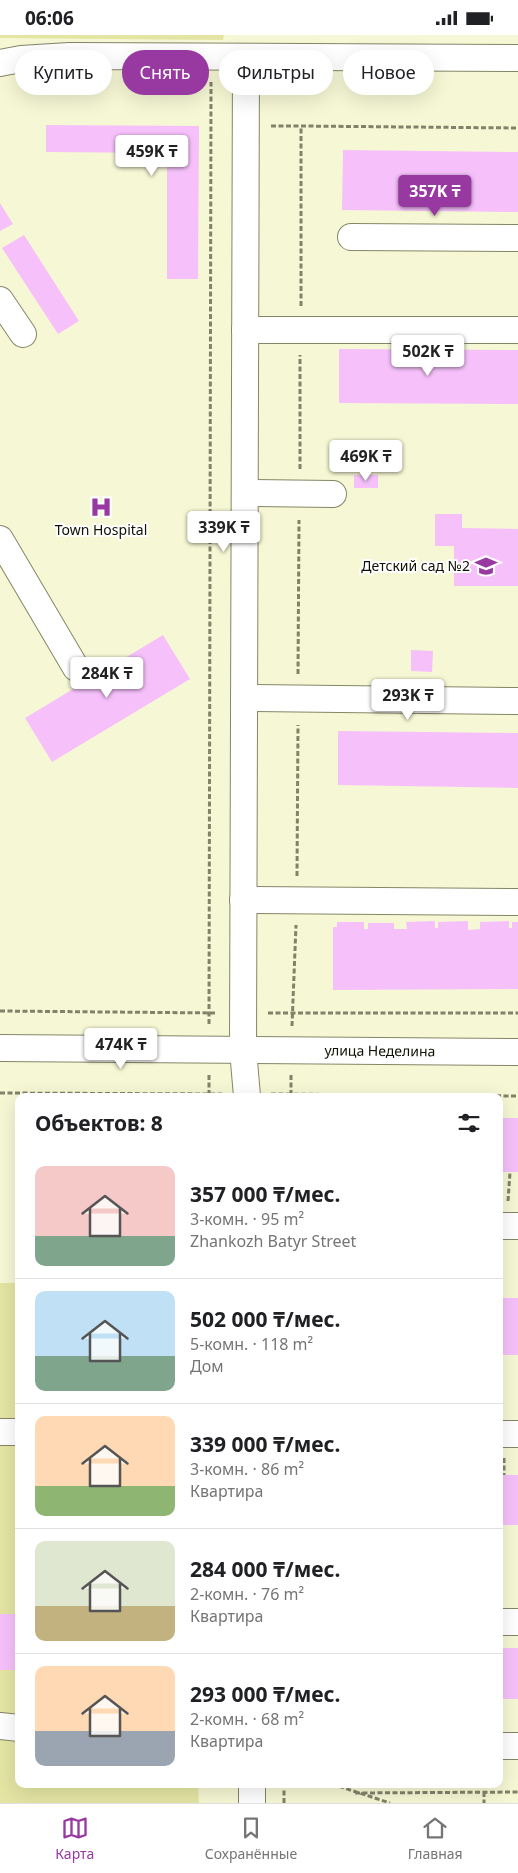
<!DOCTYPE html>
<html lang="ru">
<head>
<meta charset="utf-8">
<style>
  body { margin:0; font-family:"Noto Sans",sans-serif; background:#f2f2f2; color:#202124; height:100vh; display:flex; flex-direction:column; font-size:19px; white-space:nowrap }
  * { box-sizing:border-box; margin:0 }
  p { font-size:16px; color:#757577 }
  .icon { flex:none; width:28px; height:28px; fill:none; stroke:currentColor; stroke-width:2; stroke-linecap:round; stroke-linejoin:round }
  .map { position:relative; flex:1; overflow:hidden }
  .panel { position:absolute; left:15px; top:1058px; width:488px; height:695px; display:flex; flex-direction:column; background:#fff; border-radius:10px; box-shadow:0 5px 20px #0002 }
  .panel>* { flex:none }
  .banner { position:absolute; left:15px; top:15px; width:489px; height:45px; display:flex; gap:10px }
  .price { position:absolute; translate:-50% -42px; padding:0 11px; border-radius:5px; background:#fff; color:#222; font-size:16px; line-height:32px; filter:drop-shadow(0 1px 2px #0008) }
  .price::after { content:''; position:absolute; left:50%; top:30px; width:15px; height:11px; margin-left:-8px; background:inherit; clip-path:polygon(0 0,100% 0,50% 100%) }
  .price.on { background:#9739a1; color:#fff }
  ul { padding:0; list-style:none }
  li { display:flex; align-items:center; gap:15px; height:125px; padding:0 20px }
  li+li { border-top:1px solid #e0e0e0 }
  li span { display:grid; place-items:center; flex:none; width:140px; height:100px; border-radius:10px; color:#555 }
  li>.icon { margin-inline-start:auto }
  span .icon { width:60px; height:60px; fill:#fffc; stroke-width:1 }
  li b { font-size:21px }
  h2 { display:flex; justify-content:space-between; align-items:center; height:60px; padding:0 20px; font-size:21px }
  .pill { padding:0 18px; border-radius:22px; background:#fff; box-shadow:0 5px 20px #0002; font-size:18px; line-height:45px }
  .pill.on { background:#9739a1; color:#fff }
  .status { display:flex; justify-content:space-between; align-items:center; height:35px; padding:0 25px; background:#fff; direction:ltr }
  .status svg { height:14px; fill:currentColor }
  .dock { display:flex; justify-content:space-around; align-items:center; height:70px; border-top:1px solid #e0e0e0; background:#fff; font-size:14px; color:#757577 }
  .dock a { display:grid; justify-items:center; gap:2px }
  .dock .on { color:#9739a1 }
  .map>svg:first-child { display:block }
  .green { fill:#e4e5a3 }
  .building { fill:#f6c1fb }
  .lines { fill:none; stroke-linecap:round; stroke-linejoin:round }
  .minor-casing { stroke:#858667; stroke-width:28 }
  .path { stroke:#82826b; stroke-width:3; stroke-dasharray:5 2.5; stroke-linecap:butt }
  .minor { stroke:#fff; stroke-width:26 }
  .labels { text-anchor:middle; stroke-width:4; stroke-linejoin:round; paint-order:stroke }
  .poi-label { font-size:14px; fill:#101005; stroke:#fff }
  .street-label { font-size:14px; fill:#101005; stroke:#fff }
</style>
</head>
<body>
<div class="status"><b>06:06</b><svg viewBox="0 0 49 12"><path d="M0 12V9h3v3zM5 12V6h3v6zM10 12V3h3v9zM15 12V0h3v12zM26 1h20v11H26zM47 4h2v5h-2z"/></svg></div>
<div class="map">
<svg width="518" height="1768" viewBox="0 0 518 1768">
  <rect width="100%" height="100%" fill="#f6f7d4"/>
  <path class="green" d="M0 0H224L223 5 0 3Z
    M0 1248H19V1749H198L199 1768H0Z"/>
  <path class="building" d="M46 90 199 91 198 244H167V118L46 117Z
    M343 115 518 117V177L342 175Z
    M0 168 13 189 0 196Z
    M24 200 79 286 58 299 2 213Z
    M339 314 518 315V369L339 368Z
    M354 440H378V453H354Z
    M435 479H462V493L518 494V551H454V511H435Z
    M163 600 190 644 52 727 25 683Z
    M411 615 433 616 432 637 411 636Z
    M338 696 518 698V753L338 750Z
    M435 886V893H438V887L468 886V895L480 894V887L509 886V893H512V887H518V954L333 955V892H337V887H364V894H368V888H394V894H407L406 887Z
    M499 1083H518V1137H499Z
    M499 1263H518V1320H499Z
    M499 1440H518V1490H499Z
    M0 1579H16V1635H0Z
    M499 1613H518V1664H499Z"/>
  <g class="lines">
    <g class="minor-casing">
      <g id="minor">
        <path d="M246 22 243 1015 247 1061"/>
        <path d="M0 28 21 24 69 21 518 23"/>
        <path d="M351 202 518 203"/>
        <path d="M0 265 23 299"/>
        <path d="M245 295H518"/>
        <path d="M245 458 333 459"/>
        <path d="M0 504 76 633"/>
        <path d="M244 663 518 666"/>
        <path d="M243 865 518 867"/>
        <path id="s1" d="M0 1013 518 1017"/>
        <path d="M499 1191H518"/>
        <path d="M0 1397H19"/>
        <path d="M499 1399H518"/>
        <path d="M499 1587H518"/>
        <path d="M0 1691 19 1693"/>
        <path d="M499 1711H518"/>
        <path d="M252 1749V1768"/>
      </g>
    </g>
    <path class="path" d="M271 91H301
      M301 271V91L518 93
      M300 434V320
      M298 639 299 485
      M297 841 298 690
      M0 976 217 978
      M268 978H518
      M209 989 211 47
      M292 991 296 890
      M209 1040V1059
      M291 1040V1061
      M0 1058 222 1059
      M271 1059 518 1061
      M508 1166 510 1137
      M499 1252V1263
      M504 1423V1440
      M332 1749 390 1768
      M484 1757V1768
      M355 1758 518 1757
      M284 1768V1749"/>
    <use href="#minor" class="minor"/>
  </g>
  <defs>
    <g id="hospital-bare" transform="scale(1.725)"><path d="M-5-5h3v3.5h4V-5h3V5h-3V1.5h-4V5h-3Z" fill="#9739a1" stroke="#fff" stroke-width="2.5" paint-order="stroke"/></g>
    <g id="school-bare" transform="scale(1.725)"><path d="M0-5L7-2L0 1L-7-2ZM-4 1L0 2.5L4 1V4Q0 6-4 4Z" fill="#9739a1" stroke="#fff" stroke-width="2.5" paint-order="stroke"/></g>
  </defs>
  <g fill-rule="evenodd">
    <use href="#hospital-bare" x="101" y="472"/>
    <use href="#school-bare" x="486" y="531"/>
  </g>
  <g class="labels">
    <g class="poi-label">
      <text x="101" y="500">Town Hospital</text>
      <text x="470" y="536" text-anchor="end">Детский сад №2</text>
    </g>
    <g class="street-label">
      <text dy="5" stroke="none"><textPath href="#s1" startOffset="380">улица Неделина</textPath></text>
    </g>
  </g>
</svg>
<b class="price" style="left:152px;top:142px">459K ₸</b>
<b class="price on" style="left:435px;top:182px">357K ₸</b>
<b class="price" style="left:428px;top:342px">502K ₸</b>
<b class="price" style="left:366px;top:447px">469K ₸</b>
<b class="price" style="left:224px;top:518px">339K ₸</b>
<b class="price" style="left:107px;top:664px">284K ₸</b>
<b class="price" style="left:408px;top:686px">293K ₸</b>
<b class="price" style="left:121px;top:1035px">474K ₸</b>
<div class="banner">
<a class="pill">Купить</a>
<a class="pill on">Снять</a>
<a class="pill">Фильтры</a>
<a class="pill">Новое</a>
</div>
<section class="panel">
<h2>Объектов: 8<svg class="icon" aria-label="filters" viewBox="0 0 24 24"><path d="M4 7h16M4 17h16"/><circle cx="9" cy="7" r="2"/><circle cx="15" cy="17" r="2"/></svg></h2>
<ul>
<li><span style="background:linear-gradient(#f6c9c9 70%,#7fa58c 0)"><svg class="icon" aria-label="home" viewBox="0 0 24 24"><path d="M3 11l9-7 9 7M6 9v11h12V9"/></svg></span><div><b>357 000 ₸/мес.</b><p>3-комн. · 95 m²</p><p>Zhankozh Batyr Street</p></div></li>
<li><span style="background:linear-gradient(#bfe0f5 65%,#7fa58c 0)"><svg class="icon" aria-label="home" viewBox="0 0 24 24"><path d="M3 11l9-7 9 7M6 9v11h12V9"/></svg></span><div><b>502 000 ₸/мес.</b><p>5-комн. · 118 m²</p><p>Дом</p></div></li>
<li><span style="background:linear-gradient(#ffd9b3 70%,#8fb573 0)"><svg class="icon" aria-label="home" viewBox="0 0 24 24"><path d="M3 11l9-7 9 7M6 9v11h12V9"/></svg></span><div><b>339 000 ₸/мес.</b><p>3-комн. · 86 m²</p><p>Квартира</p></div></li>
<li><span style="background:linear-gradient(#dfe7d0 65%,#c2b280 0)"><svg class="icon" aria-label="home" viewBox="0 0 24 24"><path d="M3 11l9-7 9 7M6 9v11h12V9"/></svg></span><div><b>284 000 ₸/мес.</b><p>2-комн. · 76 m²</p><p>Квартира</p></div></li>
<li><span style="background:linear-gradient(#ffd9b3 65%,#9aa5b1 0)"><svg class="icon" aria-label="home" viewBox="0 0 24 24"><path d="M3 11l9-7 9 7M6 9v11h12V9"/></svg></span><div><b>293 000 ₸/мес.</b><p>2-комн. · 68 m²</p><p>Квартира</p></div></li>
</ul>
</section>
</div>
<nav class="dock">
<a class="on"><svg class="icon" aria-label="map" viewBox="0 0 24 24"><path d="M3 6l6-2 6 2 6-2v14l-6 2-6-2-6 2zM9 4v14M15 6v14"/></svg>Карта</a>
<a><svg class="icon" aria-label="saved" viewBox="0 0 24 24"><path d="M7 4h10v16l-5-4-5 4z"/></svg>Сохранённые</a>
<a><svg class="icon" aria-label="home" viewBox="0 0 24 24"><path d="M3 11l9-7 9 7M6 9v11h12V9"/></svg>Главная</a>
</nav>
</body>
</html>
